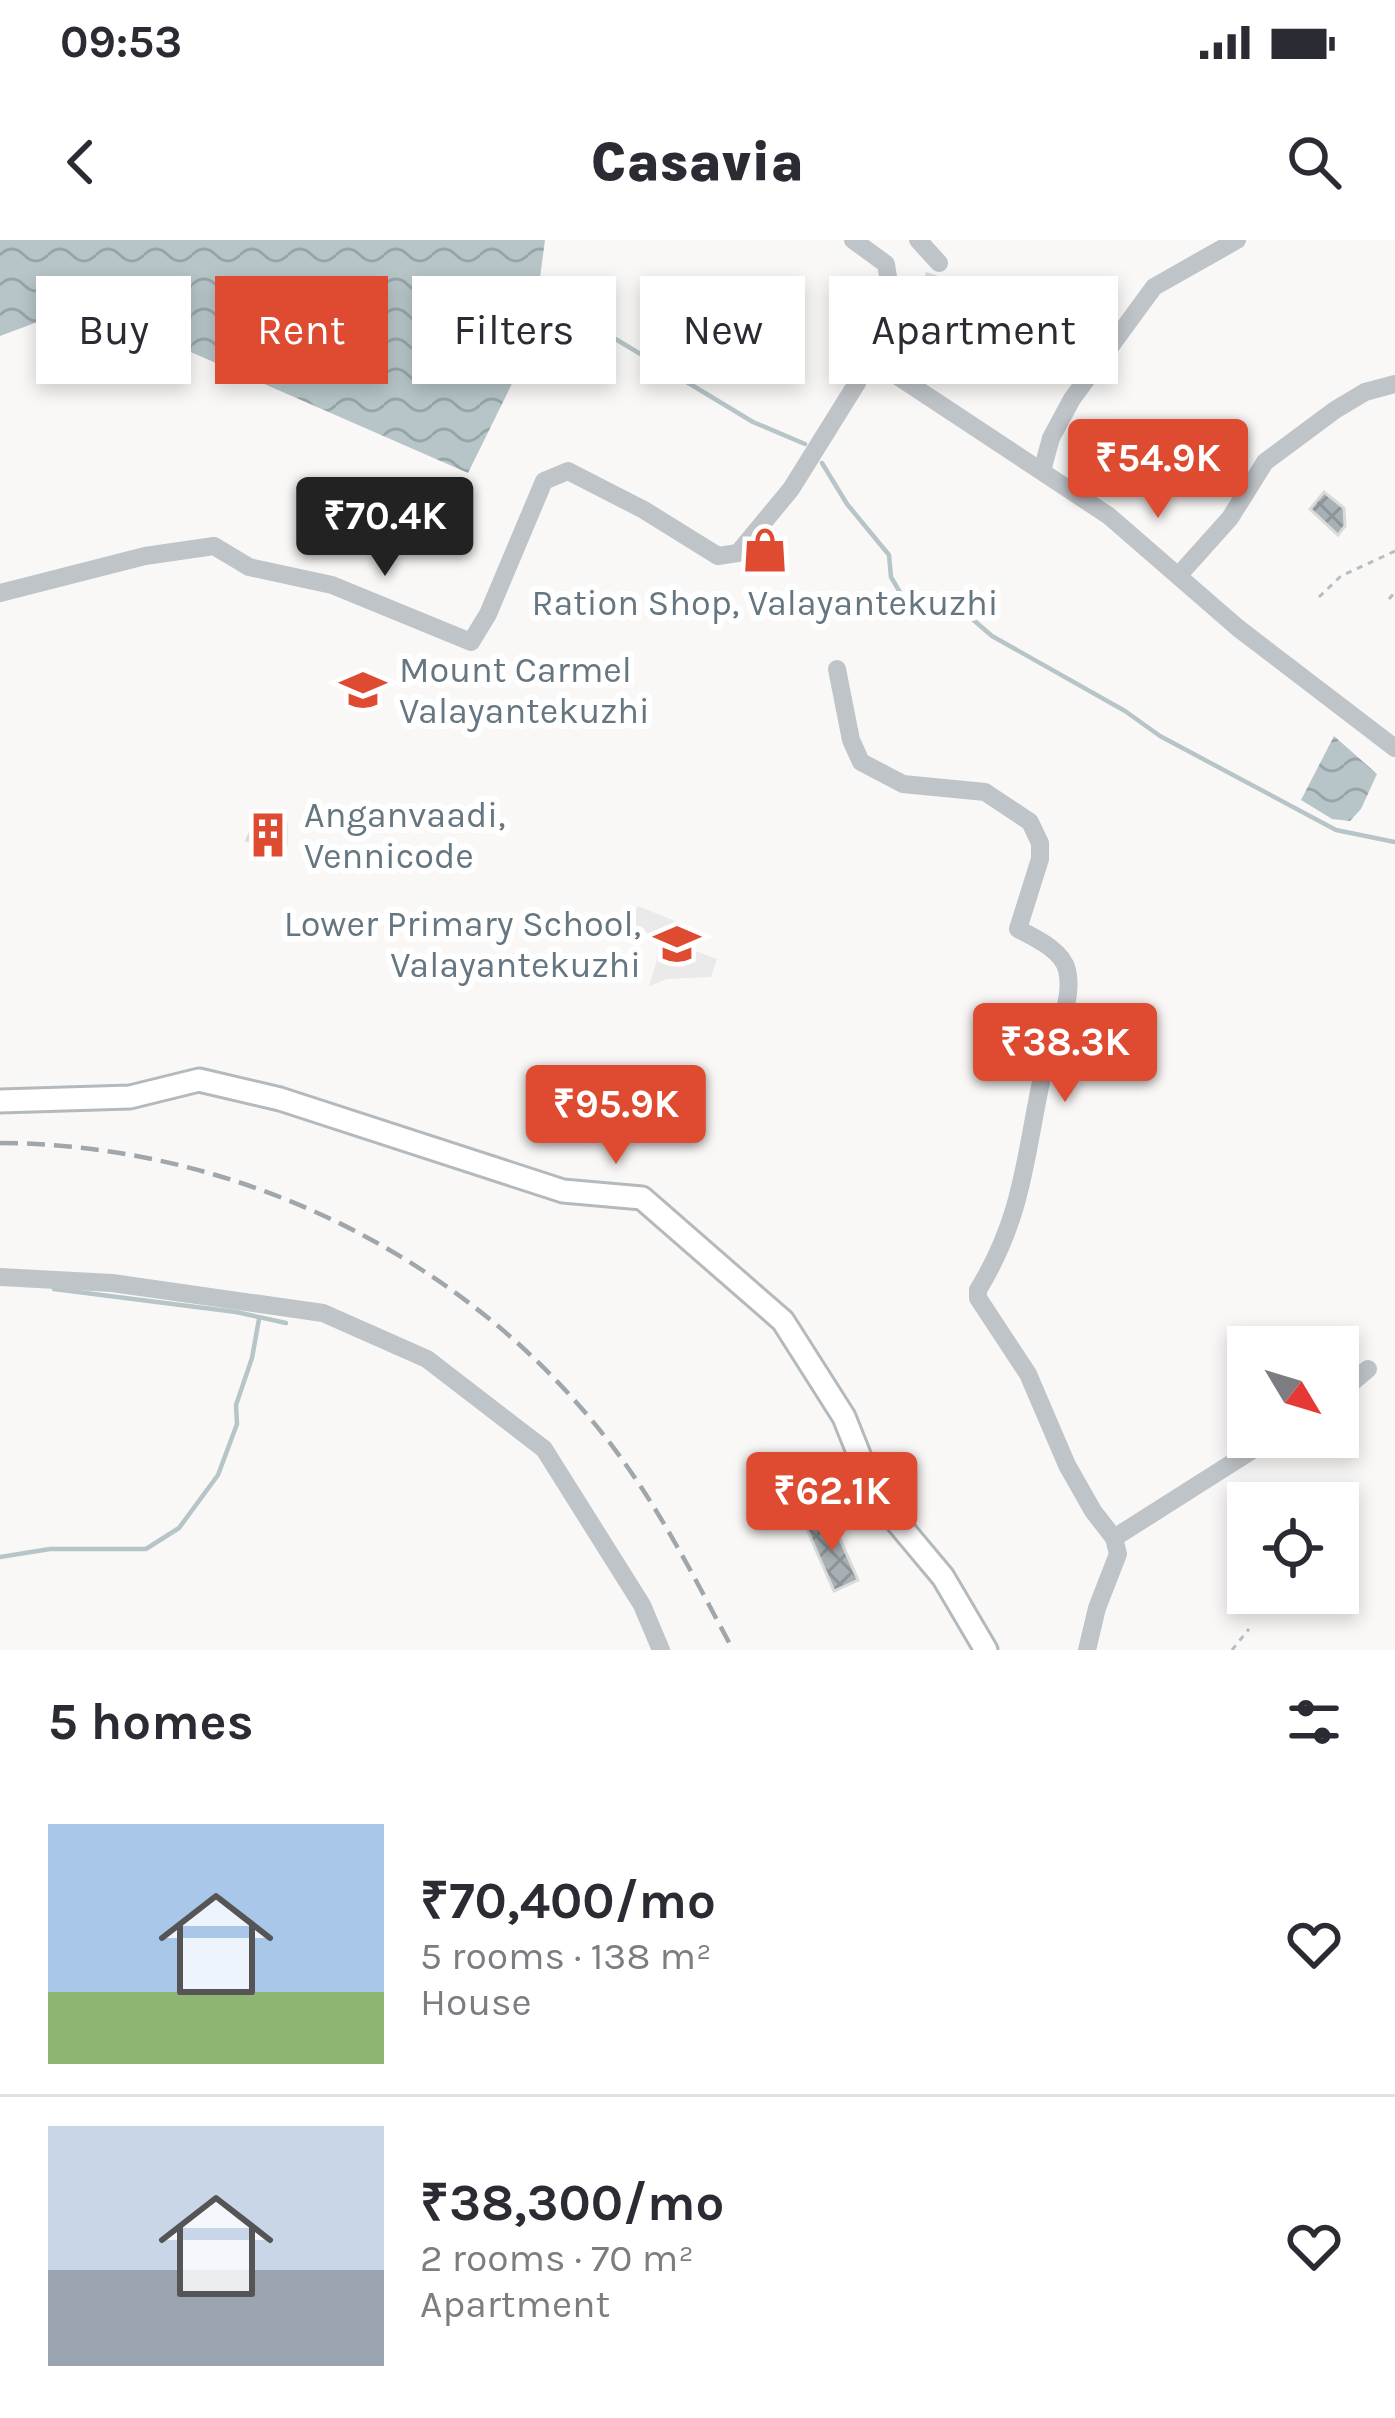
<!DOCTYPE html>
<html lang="en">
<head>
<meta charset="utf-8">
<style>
  body { margin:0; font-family:Karla,sans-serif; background:#f7f7f7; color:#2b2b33; height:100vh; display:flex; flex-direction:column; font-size:45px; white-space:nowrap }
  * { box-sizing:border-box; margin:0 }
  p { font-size:39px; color:#7c7c81 }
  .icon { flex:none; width:66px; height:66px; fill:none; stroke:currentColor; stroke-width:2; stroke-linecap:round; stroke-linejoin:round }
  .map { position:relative; height:1410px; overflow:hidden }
  .details { display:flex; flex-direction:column; background:#fff; flex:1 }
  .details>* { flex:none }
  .hud { position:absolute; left:36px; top:36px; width:1323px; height:108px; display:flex; gap:24px }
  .needle { width:78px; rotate:128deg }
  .controls { position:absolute; left:1227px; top:1086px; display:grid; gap:24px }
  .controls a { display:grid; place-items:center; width:132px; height:132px; border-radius:0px; background:#fff; box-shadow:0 6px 18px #0003; font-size:60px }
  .price { position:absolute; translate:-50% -102px; padding:0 27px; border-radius:12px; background:#de4b30; color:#fff; font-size:39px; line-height:78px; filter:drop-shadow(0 3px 6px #0008) }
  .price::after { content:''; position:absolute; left:50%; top:72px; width:36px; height:27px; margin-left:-18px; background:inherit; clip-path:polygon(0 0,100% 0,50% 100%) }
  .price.current { background:#222; color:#fff }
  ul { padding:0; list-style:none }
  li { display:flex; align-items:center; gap:36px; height:300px; padding:0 48px }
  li+li { border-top:3px solid #e1e1e2 }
  li span { display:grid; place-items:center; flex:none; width:336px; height:240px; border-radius:0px; color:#555 }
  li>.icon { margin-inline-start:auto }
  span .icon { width:144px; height:144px; fill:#fffc; stroke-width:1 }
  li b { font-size:51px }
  h2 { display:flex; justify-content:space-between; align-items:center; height:144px; padding:0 48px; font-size:51px }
  .chip { padding:0 42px; border-radius:0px; background:#fff; box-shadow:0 6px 18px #0003; font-size:42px; line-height:108px }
  .chip.current { background:#de4b30; color:#fff }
  .status { display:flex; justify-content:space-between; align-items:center; height:84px; padding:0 60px; background:#fff; direction:ltr }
  .status svg { height:33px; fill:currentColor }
  header { display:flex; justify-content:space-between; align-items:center; height:156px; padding:0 48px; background:#fff; font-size:54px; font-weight:800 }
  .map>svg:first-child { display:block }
  .built { fill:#e9eae9 }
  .water { fill:url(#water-waves) }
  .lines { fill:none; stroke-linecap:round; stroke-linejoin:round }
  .stream { stroke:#b7c5c8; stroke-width:4.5 }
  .building { fill:url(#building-cross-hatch); stroke:#dadad8; stroke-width:3 }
  .major-casing { stroke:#b3b9bc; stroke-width:27 }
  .path { stroke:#babdc0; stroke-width:3; stroke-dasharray:6 6; stroke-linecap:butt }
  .minor { stroke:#bfc4c8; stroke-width:18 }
  .major { stroke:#fff; stroke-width:21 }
  .rail { stroke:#9fa7ac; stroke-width:4.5; stroke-dasharray:18 9; stroke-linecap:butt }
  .labels { text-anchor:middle; stroke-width:12; stroke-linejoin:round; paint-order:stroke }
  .poi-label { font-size:36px; fill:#657680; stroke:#fff; text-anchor:start }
</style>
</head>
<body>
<div class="status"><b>09:53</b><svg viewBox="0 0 49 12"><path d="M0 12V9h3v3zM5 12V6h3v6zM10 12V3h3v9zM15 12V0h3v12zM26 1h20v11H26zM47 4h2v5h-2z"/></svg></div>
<header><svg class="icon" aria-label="back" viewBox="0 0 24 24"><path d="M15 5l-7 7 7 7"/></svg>Casavia<svg class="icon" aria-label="search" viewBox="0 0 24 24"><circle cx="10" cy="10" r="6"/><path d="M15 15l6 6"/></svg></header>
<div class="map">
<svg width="1395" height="1410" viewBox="0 0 1395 1410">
  <defs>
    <pattern id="water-waves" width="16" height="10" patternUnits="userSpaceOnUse" patternTransform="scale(3)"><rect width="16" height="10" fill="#b7c5c8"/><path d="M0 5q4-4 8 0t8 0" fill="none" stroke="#98a5a8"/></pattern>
    <pattern id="building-cross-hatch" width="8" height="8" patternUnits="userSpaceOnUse" patternTransform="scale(3)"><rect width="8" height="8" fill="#a7b0b5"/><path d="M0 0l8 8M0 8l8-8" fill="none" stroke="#8c9498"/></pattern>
  </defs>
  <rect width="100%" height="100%" fill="#f9f8f6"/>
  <path class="built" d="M638 666 697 690 690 709 717 719 711 737 667 739 649 746 663 700 629 684Z"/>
  <path class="water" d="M0 0H545L531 105 468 233 83 65 0 96Z
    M1334 496 1377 534 1361 569 1350 581 1332 579 1301 560Z"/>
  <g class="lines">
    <path class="stream" d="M531 60 599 89 753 182 805 204
      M822 223 847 264 889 315 891 337 901 354 970 377 992 396 1125 471 1160 496 1336 590 1395 602
      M54 1049 236 1072 286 1083
      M0 1317 50 1309H146L179 1288 218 1235 237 1184 236 1165 252 1118 259 1079"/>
  </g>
  <path class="building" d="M927 34 959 44 947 78 919 67Z
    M1324 252 1344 268 1345 286 1338 295 1310 269Z
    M256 580 286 584V605L247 600Z
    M830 1276 858 1340 834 1351 806 1287Z"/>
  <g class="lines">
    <g class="major-casing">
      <path id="major" d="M0 861 130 857 199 840 280 859 563 951 642 958 783 1081 844 1177 876 1257 943 1337 986 1410"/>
    </g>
    <path class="path" d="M1319 357 1341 336 1395 311
      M1389 359 1395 352
      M1232 1410 1249 1389"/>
    <path class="minor" d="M918 0 939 23
      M867 116 1109 276 1238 388 1395 508
      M1042 231 1051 198 1072 159 1154 47 1237 0
      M1179 335 1230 278 1265 222 1335 170 1365 152 1395 144
      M0 353 145 316 214 306 249 327 332 345 471 402 488 374 544 241 568 231 644 270 718 316 738 313 791 249 857 143 890 50 886 24 853 0
      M837 429 851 500 861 522 903 544 985 552 1030 582 1040 603V619L1018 689C1035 698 1062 710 1067 730 1075 764 1052 796 1044 828 1025 912 1025 973 978 1050V1058L1028 1134 1067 1225 1093 1271 1114 1298 1118 1314 1097 1368 1087 1410
      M0 1037 112 1043 323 1073 427 1119 544 1209 642 1365 661 1410
      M1338 1154 1368 1129
      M1114 1298 1273 1197"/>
    <use href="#major" class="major"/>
    <path class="rail" d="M0 903C233 904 463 1014 606 1198 657 1263 694 1337 733 1410"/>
  </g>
  <defs>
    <g id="shop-bare" transform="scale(3.6)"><path d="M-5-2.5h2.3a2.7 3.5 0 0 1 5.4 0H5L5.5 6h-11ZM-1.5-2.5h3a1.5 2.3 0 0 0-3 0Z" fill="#de4b30" stroke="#fff" stroke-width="2.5" paint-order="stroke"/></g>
    <g id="school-bare" transform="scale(3.6)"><path d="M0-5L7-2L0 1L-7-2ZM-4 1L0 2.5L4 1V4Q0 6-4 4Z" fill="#de4b30" stroke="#fff" stroke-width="2.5" paint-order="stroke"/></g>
    <g id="building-bare" transform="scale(3.6)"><path d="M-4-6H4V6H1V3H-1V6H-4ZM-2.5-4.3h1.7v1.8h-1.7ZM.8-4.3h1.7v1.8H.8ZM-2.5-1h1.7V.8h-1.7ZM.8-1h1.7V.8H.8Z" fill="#de4b30" stroke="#fff" stroke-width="2.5" paint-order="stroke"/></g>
  </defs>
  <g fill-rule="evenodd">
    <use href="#shop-bare" x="765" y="310"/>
    <use href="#school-bare" x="363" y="450"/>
    <use href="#building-bare" x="268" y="595"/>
    <use href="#school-bare" x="677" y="704"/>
  </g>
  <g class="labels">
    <g class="poi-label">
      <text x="765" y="375" text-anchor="middle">Ration Shop, Valayantekuzhi</text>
      <text x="399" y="442">Mount Carmel<tspan x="399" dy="41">Valayantekuzhi</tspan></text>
      <text x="304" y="587">Anganvaadi,<tspan x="304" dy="41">Vennicode</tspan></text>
      <text x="641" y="696" text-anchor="end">Lower Primary School,<tspan x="641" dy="41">Valayantekuzhi</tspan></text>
    </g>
  </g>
</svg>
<div class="controls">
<a><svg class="needle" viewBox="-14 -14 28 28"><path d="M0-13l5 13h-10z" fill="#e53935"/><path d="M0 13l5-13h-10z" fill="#7c7c81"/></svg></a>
<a><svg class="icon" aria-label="locate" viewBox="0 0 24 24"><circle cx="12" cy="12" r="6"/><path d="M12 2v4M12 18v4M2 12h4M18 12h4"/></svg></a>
</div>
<b class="price" style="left:1158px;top:281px">₹54.9K</b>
<b class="price current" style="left:385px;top:339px">₹70.4K</b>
<b class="price" style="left:1065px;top:865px">₹38.3K</b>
<b class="price" style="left:616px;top:927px">₹95.9K</b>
<b class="price" style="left:832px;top:1314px">₹62.1K</b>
<div class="hud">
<a class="chip">Buy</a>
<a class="chip current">Rent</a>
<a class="chip">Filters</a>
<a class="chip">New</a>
<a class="chip">Apartment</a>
</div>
</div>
<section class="details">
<h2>5 homes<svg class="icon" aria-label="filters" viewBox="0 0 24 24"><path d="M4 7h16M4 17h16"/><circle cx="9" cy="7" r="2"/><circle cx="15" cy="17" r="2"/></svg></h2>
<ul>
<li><span style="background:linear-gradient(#a9c7e8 70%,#8fb573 0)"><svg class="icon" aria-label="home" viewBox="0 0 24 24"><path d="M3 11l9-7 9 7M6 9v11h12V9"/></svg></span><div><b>₹70,400/mo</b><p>5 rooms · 138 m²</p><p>House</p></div><svg class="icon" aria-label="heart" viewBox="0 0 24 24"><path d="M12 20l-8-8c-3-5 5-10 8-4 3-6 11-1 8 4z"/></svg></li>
<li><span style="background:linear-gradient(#c9d6e8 60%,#9aa5b1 0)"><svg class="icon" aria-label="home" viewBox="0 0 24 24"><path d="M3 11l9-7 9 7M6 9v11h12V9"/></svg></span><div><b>₹38,300/mo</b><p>2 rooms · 70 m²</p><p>Apartment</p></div><svg class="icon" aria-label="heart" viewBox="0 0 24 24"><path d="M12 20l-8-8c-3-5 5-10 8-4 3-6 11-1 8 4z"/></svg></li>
</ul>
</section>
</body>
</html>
